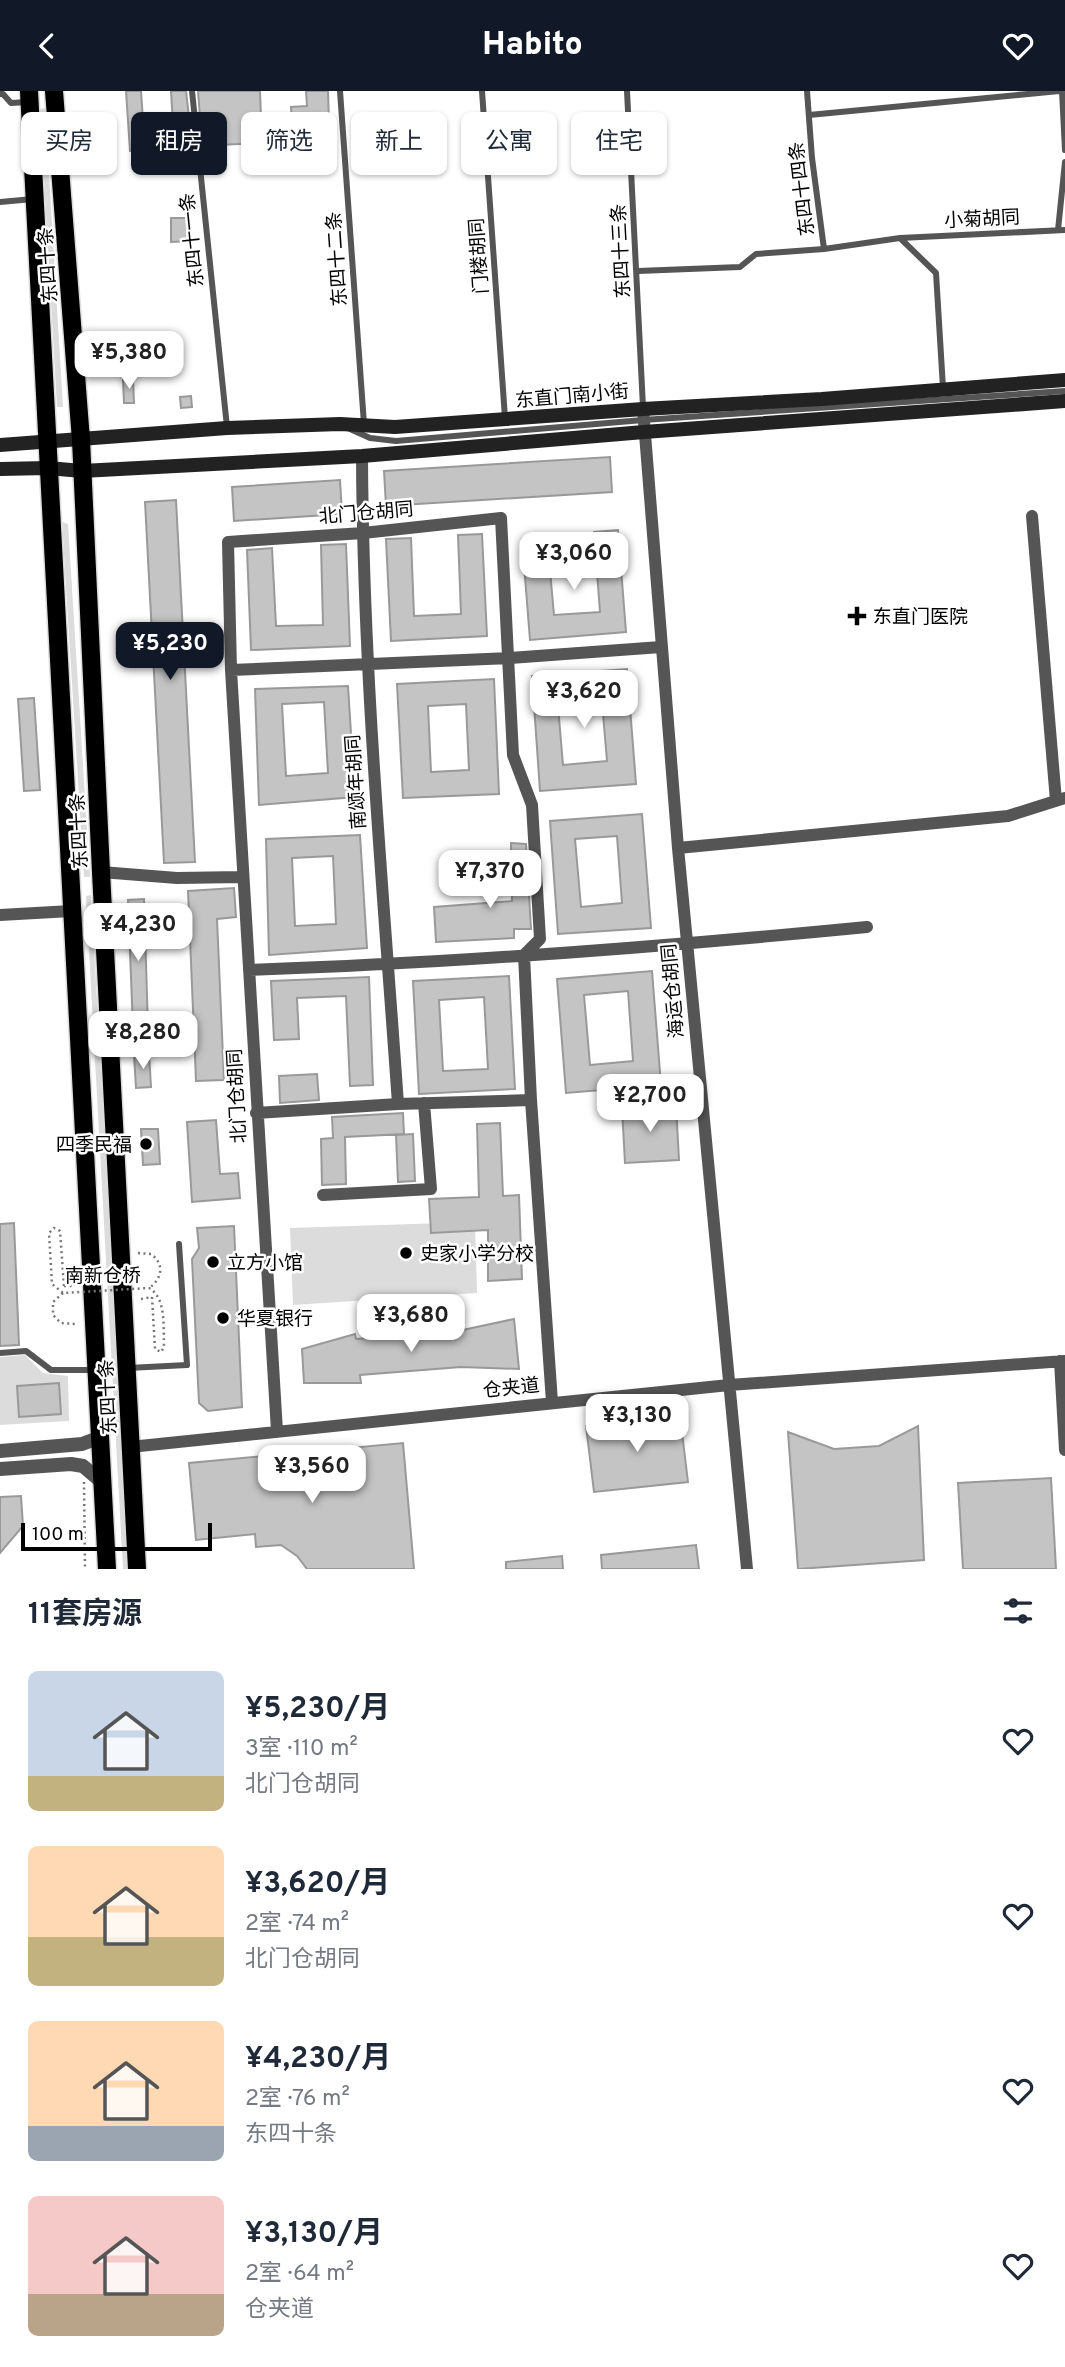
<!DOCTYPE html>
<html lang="zh">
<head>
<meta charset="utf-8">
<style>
  body { margin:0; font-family:Overpass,"Noto Sans SC",sans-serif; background:#f2f2f3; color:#1f2937; height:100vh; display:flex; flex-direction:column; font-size:26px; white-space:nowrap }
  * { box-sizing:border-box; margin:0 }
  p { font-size:23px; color:#747a83 }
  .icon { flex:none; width:38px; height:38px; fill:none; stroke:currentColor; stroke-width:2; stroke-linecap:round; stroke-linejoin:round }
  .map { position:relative; height:1478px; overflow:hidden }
  .panel { display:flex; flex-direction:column; background:#fff; flex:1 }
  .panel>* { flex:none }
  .top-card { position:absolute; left:21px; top:21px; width:700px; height:63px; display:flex; gap:14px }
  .scale { position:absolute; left:21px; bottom:18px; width:191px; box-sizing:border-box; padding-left:7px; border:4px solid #000; border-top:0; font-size:19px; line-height:24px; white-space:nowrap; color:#000; -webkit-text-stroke:5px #fff; paint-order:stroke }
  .price { position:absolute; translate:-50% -60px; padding:0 16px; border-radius:14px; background:#fff; color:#222; font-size:23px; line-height:46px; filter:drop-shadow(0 2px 4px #0008) }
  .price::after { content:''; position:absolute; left:50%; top:42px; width:21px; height:16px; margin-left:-10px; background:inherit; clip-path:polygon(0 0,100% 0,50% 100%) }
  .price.active { background:#111827; color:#fff }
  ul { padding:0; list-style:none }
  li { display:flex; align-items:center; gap:21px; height:175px; padding:0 28px }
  li span { display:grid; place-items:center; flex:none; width:196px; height:140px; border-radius:10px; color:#555 }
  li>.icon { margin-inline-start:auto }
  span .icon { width:84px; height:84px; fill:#fffc; stroke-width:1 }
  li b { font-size:30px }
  h2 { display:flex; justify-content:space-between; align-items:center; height:84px; padding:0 28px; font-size:30px }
  .pill { padding:0 24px; border-radius:10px; background:#fff; box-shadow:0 2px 5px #0004; font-size:24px; line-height:63px }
  .pill.active { background:#111827; color:#fff }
  header { display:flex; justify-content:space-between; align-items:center; height:91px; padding:0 28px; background:#111827; color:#fff; font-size:32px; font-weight:800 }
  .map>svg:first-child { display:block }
  .green { fill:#dcdcdc }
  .building { fill:#c4c4c4; stroke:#999; stroke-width:2; fill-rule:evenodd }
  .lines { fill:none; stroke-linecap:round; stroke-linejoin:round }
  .primary-casing { stroke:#dbdbdb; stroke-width:21 }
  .path { stroke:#777; stroke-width:2.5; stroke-dasharray:2 3.5; stroke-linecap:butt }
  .service { stroke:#555; stroke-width:6 }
  .minor { stroke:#555; stroke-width:12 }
  .tertiary { stroke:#555; stroke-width:14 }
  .secondary { stroke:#222; stroke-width:14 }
  .primary { stroke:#000; stroke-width:18 }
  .path-bridge { stroke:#777; stroke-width:2.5; stroke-dasharray:2 3.5; stroke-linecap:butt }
  .poi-dot { fill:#000; stroke:#fff; stroke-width:2.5 }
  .labels { text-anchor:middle; stroke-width:5; stroke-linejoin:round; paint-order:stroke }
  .street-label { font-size:19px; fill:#000; stroke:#fff }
  .poi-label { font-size:19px; fill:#000; stroke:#fff; text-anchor:start }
</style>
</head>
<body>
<header><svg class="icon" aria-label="back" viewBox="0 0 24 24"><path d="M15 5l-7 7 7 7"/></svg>Habito<svg class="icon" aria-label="heart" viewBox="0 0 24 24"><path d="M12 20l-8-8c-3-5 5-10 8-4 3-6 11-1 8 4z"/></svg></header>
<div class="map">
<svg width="1065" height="1478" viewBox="0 0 1065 1478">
  <rect width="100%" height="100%" fill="#fff"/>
  <path class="green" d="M45 17 63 316H57L40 18Z
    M62 431 68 433 90 786H84Z
    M91 804 126 1424 131 1478H123L86 805Z
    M475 1131 477 1202 293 1214 290 1137Z
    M25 1264 43 1282 68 1285 69 1330 0 1334V1266Z"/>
  <path class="building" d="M126 0H141L145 59 130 60Z
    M171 0H186L189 26H185L186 49 174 50Z
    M198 0H260L262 52 218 54 217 25 200 26Z
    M306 0H328L329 32 292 34 291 16 307 15Z
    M171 127H190L191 150 171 151Z
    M133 288 134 312H124L123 289Z
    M191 305 192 316 181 317 180 306Z
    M610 366 612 401 386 415 384 380Z
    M340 389 342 423 234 430 232 396Z
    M176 409 195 771 164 772 145 411Z
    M618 439 626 541 530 549 522 448 547 446 554 524 600 521 594 441Z
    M482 443 487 545 391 550 386 448 411 447 414 525 461 523 458 444Z
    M346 453 350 555 251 559 247 459 272 457 276 535 323 534 321 454Z
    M627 578 636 693 540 700 532 585ZM601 599 607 670 563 674 557 603Z
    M494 588 499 703 403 707 397 593ZM466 613 469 679 431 681 428 615Z
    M348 595 355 706 259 714 255 598ZM324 611 328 682 286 685 282 613Z
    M34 607 40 699 24 700 18 608Z
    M642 723 651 837 558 843 550 730ZM617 745 622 812 581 816 575 748Z
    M360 744 367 857 269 864 266 748ZM333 765 336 833 295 835 292 767Z
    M511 752 526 753 531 838H514V847L436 851 434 816 512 810Z
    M234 797 236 826 217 828 224 989 196 990 188 800Z
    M144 808 148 937 133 938 128 809Z
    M652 880 661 994 566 1002 557 888ZM628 900 633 970 590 974 584 904Z
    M509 885 515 998 419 1003 413 890ZM484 906 488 978 443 980 439 909Z
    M369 886 373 994 350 995 346 905 297 907 299 948 274 949 271 890Z
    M149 962 151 996 136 997 134 963Z
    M317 983 319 1009 280 1012 279 985Z
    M676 1014 679 1069 625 1072 622 1017Z
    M403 1022 404 1043 345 1046 346 1093 322 1094 321 1048 333 1047 332 1026Z
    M216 1029 220 1083 238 1082 240 1107 192 1111 187 1031Z
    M500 1032 503 1105 519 1104 522 1188 488 1190V1139L431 1142 429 1108 479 1106 477 1033Z
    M141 1038H158L160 1073 143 1074Z
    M413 1043 415 1090 398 1091 396 1044Z
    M14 1132 19 1254 0 1255V1133Z
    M234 1135 242 1316 208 1320 199 1312 192 1168 199 1157 197 1137Z
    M514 1228 519 1278 461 1276 360 1284 361 1292H304L302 1258 355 1243 356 1248 458 1240Z
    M59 1292 61 1323 19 1326 17 1295Z
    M680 1325 688 1391 594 1401 586 1335Z
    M918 1335 924 1469 798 1478 788 1341 834 1358 879 1355Z
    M403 1352 414 1478H307L297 1465 281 1454 256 1456 255 1443 196 1449 189 1372Z
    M1051 1387 1056 1478H963L958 1392Z
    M21 1405 23 1435 0 1462V1406Z
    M696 1454 699 1478H602L601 1464Z
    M562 1465 563 1478H506V1471Z"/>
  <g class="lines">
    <g class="primary-casing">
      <path id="primary" d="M29 0 107 1478
        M54 0 81 349 101 781 137 1478"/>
    </g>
    <path class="path" d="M138 1162 151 1163C165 1173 162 1188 149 1197
      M64 1195H74
      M63 1202 53 1211V1224L61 1232 76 1233
      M141 1208 152 1206
      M84 1391 85 1478"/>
    <path class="service" d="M192 0 227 336
      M340 0 364 333
      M482 0 505 327
      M627 0 643 316
      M807 0 812 67 824 158 900 147 936 182 943 297
      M1062 0 1065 59
      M0 3H3L11 12 28 11
      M809 24 1059 0
      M0 111 33 108
      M1058 139 1065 71
      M900 147 1065 139
      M638 180 740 176 756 163 824 158
      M350 338 370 347 396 350 643 329 1065 300
      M0 1262 26 1260 51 1279H95
      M128 1277 187 1274 179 1153"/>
    <path class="minor" d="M643 318 678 757 747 1478
      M362 365C363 582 383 797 398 1013
      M1032 425 1056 710
      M231 579 510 567 661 556
      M678 757 1008 725 1065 707
      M101 781 177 787 242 786
      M0 824 71 820
      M249 879C455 872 661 856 867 836
      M256 1022 398 1013 531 1009
      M323 1104 431 1098 424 1012
      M1060 1270 1065 1359
      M277 1340 231 579 228 451 363 442 501 427 513 664 532 714 540 848 524 864 531 1009 552 1311
      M130 1356 729 1294 1065 1270"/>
    <path class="tertiary" d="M0 1360 82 1353 101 1346
      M0 1378 71 1373 83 1375 104 1393"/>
    <path class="secondary" d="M0 354 227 337 340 333 395 336 643 318 822 308 1065 289
      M0 378 48 377 82 380 362 365 644 341 1065 310"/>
    <use href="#primary" class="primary"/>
    <path class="path-bridge" d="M64 1195 60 1140 54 1137 49 1142 52 1193 63 1202 149 1197C167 1207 163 1238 164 1256L161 1261 155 1258 152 1206"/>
  </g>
  <g class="poi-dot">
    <path d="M853.5 514.5h7v7h7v7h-7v7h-7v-7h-7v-7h7z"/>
    <circle cx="146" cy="1053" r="7"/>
    <circle cx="406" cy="1162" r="7"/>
    <circle cx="213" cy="1171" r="7"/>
    <circle cx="223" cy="1227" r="7"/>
  </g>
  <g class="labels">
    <g class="street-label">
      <text transform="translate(801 98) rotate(-97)" y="7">东四十四条</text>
      <text transform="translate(982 127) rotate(-3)" y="7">小菊胡同</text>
      <text transform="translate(191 149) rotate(-96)" y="7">东四十一条</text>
      <text transform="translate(620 160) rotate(-93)" y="7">东四十三条</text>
      <text transform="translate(478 165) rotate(-94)" y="7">门楼胡同</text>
      <text transform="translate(336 168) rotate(-94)" y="7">东四十二条</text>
      <text transform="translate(47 174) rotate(-94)" y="7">东四十条</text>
      <text transform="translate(572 304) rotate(-5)" y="7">东直门南小街</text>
      <text transform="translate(366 421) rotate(-5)" y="7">北门仓胡同</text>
      <text transform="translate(355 691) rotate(-94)" y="7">南颂年胡同</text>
      <text transform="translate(78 740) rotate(-93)" y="7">东四十条</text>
      <text transform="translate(672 900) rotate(-95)" y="7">海运仓胡同</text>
      <text transform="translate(236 1005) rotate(-93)" y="7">北门仓胡同</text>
      <text x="103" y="1191">南新仓桥</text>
      <text transform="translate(511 1296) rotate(-6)" y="7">仓夹道</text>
      <text transform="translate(107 1306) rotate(-93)" y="7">东四十条</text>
    </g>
    <g class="poi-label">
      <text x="873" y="532">东直门医院</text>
      <text x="132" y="1060" text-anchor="end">四季民福</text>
      <text x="420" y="1169">史家小学分校</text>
      <text x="227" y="1178">立方小馆</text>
      <text x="237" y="1234">华夏银行</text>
    </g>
  </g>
</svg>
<div class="scale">100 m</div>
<b class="price" style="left:129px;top:300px">¥5,380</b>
<b class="price" style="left:574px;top:501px">¥3,060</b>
<b class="price active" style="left:170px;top:591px">¥5,230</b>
<b class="price" style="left:584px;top:639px">¥3,620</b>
<b class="price" style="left:490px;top:819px">¥7,370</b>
<b class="price" style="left:138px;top:872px">¥4,230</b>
<b class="price" style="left:143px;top:980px">¥8,280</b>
<b class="price" style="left:650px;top:1043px">¥2,700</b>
<b class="price" style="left:411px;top:1263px">¥3,680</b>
<b class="price" style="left:637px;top:1363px">¥3,130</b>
<b class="price" style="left:312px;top:1414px">¥3,560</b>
<div class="top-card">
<a class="pill">买房</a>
<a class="pill active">租房</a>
<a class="pill">筛选</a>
<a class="pill">新上</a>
<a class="pill">公寓</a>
<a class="pill">住宅</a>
</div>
</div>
<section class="panel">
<h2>11套房源<svg class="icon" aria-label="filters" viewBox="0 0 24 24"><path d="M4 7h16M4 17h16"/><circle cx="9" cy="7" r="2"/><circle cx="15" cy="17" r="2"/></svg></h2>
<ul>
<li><span style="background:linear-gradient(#c9d6e8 75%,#c2b280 0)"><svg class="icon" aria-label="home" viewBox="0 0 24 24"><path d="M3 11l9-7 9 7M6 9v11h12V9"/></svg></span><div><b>¥5,230/月</b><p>3室 · 110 m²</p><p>北门仓胡同</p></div><svg class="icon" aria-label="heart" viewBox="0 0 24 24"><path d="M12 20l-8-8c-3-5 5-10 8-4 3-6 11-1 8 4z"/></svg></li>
<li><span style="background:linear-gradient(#ffd9b3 65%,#c2b280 0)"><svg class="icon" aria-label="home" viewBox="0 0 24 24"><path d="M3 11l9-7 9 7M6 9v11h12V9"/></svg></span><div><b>¥3,620/月</b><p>2室 · 74 m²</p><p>北门仓胡同</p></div><svg class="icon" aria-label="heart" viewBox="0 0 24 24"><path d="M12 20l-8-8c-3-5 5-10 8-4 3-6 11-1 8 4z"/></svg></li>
<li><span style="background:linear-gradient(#ffd9b3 75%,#9aa5b1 0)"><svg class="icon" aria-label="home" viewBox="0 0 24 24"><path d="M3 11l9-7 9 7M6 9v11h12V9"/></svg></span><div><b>¥4,230/月</b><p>2室 · 76 m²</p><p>东四十条</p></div><svg class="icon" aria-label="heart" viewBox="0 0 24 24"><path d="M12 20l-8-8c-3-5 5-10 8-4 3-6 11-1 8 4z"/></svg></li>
<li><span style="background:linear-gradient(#f6c9c9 70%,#b9a48a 0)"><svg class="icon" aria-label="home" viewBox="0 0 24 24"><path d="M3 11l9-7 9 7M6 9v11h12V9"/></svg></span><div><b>¥3,130/月</b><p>2室 · 64 m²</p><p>仓夹道</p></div><svg class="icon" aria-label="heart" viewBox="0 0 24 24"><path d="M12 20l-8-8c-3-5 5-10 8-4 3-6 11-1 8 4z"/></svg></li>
</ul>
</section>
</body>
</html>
